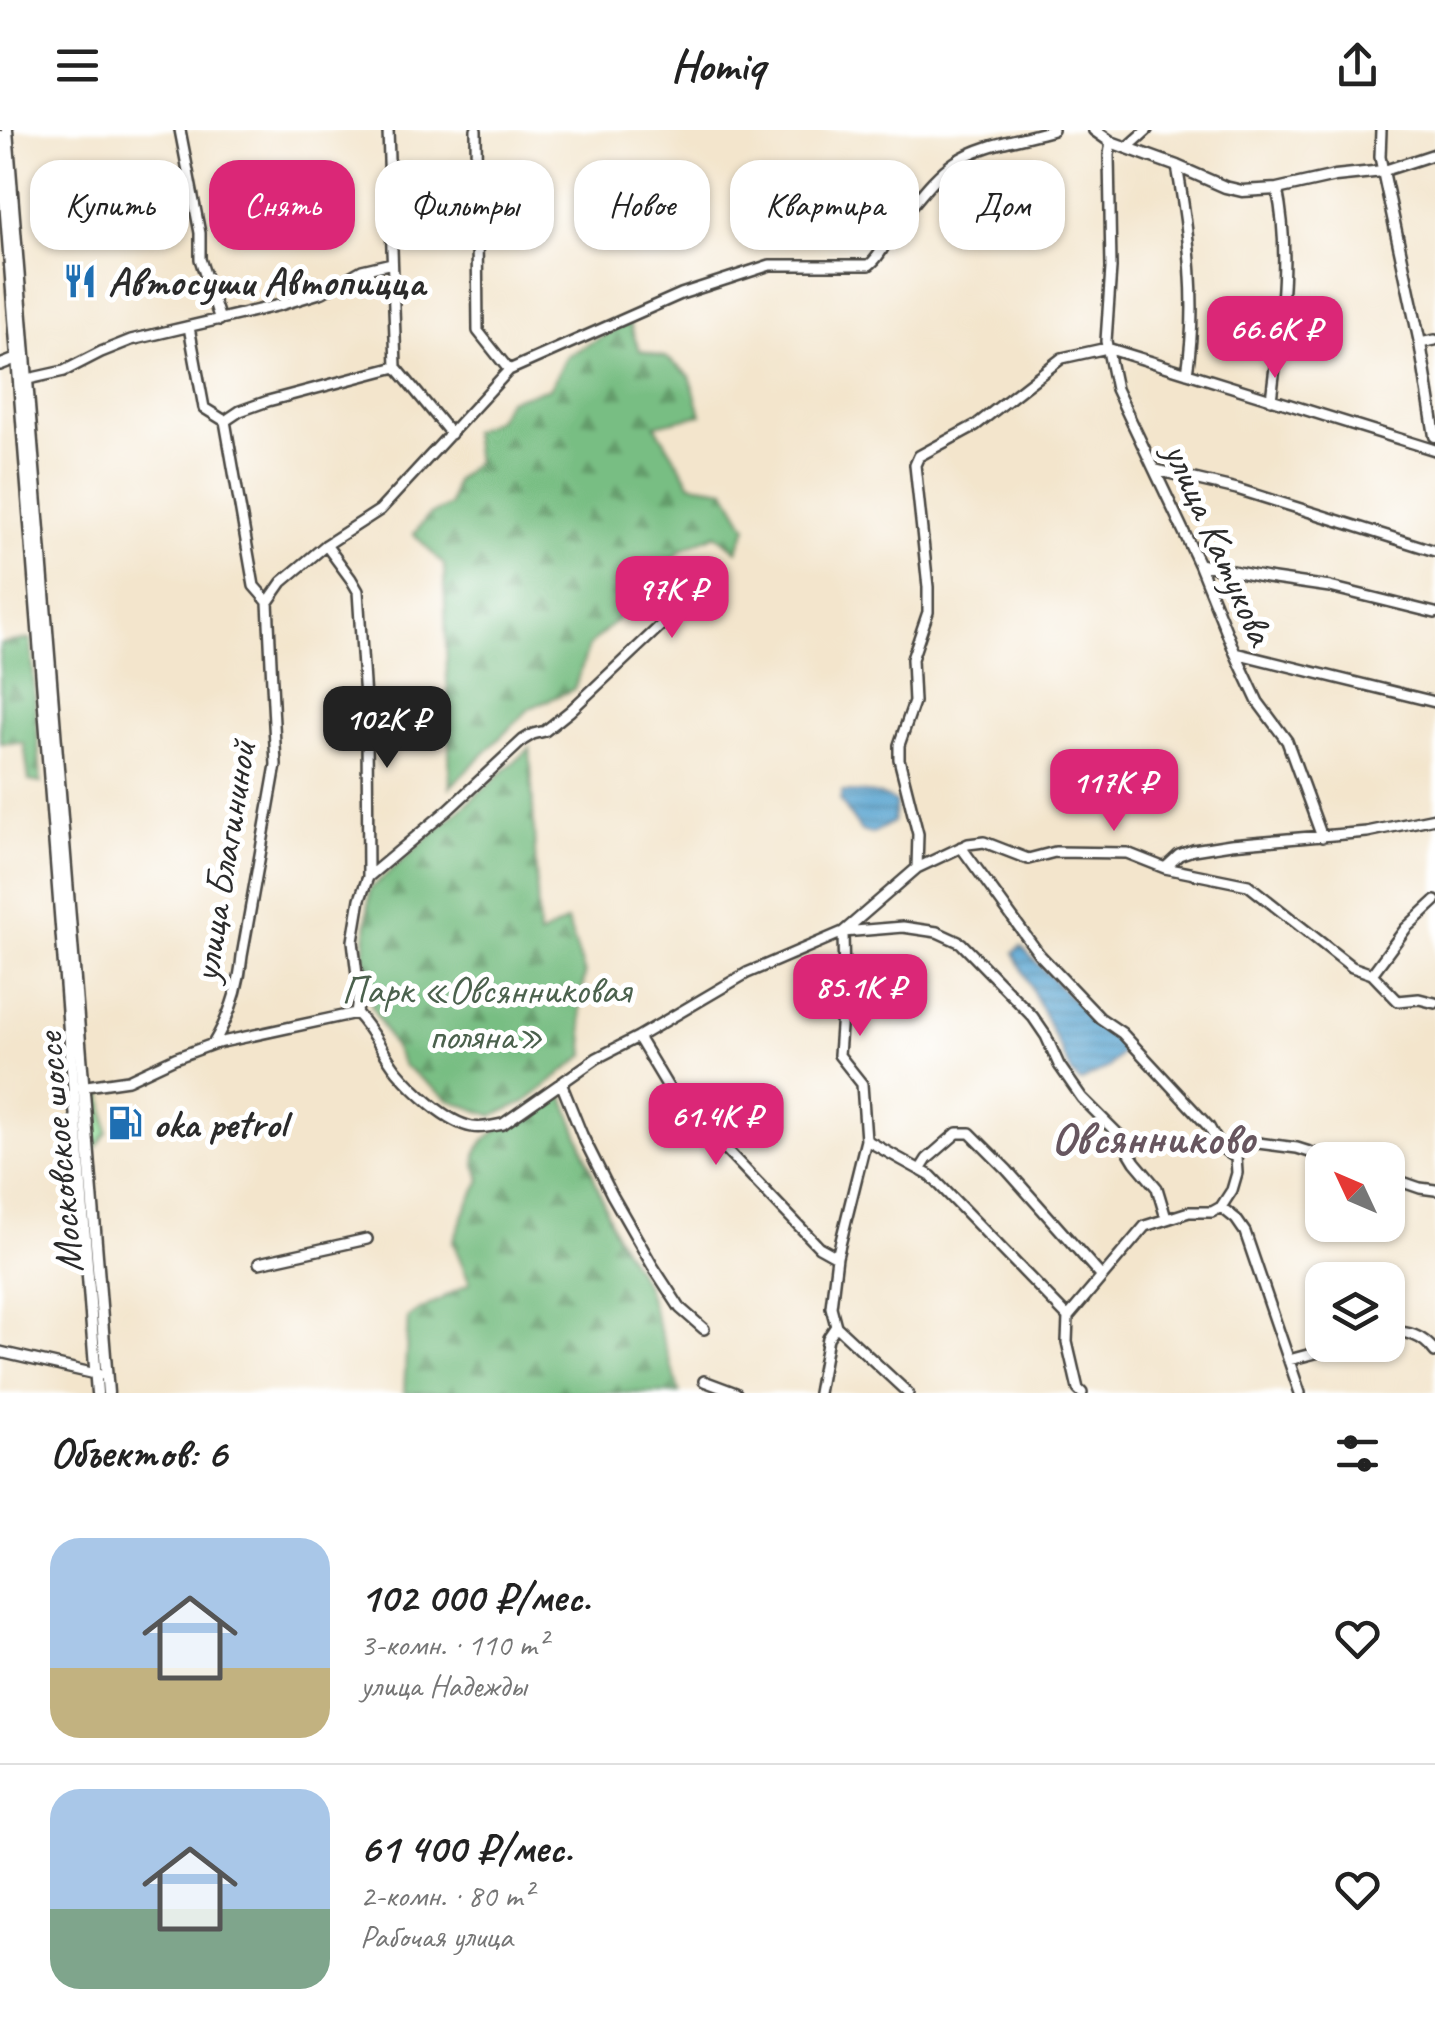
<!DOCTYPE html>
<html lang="ru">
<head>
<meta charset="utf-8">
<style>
  body { margin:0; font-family:Caveat,sans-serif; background:#f2f2f2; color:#222; height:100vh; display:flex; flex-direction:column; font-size:38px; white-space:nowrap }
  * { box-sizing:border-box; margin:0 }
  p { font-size:32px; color:#767676 }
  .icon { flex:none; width:55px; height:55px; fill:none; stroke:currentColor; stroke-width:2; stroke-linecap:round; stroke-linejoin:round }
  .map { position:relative; height:1263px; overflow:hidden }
  .panel { display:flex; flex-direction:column; background:#fff; flex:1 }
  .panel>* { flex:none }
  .hud { position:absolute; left:30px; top:30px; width:1375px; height:90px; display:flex; gap:20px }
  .needle { width:65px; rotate:314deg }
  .tools { position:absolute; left:1305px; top:1012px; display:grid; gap:20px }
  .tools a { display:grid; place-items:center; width:100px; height:100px; border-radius:20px; background:#fff; box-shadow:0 2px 8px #0004; font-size:50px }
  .price { position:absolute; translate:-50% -85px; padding:0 22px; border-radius:20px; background:#db2777; color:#fff; font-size:32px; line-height:65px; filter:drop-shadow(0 2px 5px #0008) }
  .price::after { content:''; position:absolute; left:50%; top:60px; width:30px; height:22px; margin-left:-15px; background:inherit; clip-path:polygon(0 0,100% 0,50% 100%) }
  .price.on { background:#222; color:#fff }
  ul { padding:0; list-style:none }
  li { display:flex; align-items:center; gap:30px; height:250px; padding:0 50px }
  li+li { border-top:2px solid #e0e0e0 }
  li span { display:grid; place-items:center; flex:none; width:280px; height:200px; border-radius:30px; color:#555 }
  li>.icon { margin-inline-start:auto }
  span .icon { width:120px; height:120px; fill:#fffc; stroke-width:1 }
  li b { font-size:42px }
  h2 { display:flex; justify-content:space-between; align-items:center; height:120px; padding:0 50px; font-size:42px }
  .chip { padding:0 35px; border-radius:30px; background:#fff; box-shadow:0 2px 8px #0004; font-size:35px; line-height:90px }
  .chip.on { background:#db2777; color:#fff }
  header { display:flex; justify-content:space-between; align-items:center; height:130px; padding:0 50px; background:#fff; font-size:45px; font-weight:700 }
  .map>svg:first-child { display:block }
  .grass { fill:url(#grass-dots); stroke:#608563; stroke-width:2.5 }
  .forest { fill:url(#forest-firs); stroke:#527457; stroke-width:2.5 }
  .water { fill:url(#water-rules); stroke:#41677d; stroke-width:2.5 }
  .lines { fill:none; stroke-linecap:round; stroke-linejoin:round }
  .minor-casing { stroke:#494743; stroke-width:14 }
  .major-casing { stroke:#494743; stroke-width:15 }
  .minor { stroke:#fff; stroke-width:9 }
  .major { stroke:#fff; stroke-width:10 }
  .labels { text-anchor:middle; stroke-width:10; stroke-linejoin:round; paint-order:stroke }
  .poi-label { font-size:40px; font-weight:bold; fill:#2b2b2b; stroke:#fff; text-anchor:start }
  .street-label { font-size:40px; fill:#2b2b2b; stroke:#fff }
  .park-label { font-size:40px; fill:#4b614d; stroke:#fff }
  .quarter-label { font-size:45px; font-weight:bold; fill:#67565f; stroke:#fff }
</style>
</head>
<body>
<header><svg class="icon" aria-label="menu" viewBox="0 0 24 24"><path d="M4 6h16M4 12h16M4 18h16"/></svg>Homiq<svg class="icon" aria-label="share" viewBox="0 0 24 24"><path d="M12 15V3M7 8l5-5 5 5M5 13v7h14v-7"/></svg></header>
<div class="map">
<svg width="1435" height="1263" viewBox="0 0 1435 1263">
  <defs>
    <pattern id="grass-dots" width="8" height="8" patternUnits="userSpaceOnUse" patternTransform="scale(2.5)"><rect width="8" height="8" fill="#95df9b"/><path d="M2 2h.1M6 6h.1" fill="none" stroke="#81c086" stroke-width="1.8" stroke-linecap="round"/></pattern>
    <pattern id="forest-firs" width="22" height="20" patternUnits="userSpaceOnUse" patternTransform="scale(2.5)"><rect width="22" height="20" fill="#78be83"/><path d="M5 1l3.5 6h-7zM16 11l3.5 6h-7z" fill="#639b6b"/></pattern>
    <pattern id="water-rules" width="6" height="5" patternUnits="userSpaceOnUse" patternTransform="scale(2.5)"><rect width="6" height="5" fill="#57a3cf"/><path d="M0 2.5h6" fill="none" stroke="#4885a8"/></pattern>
  </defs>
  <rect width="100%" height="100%" fill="#fff"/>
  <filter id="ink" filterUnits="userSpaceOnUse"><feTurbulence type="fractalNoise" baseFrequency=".01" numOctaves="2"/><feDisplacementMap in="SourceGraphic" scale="20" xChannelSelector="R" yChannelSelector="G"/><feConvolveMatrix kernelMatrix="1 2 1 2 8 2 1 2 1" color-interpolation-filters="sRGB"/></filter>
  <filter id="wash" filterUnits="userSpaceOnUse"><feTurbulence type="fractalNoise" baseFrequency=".0048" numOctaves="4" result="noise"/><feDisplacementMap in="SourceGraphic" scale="40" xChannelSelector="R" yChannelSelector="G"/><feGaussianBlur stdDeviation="2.25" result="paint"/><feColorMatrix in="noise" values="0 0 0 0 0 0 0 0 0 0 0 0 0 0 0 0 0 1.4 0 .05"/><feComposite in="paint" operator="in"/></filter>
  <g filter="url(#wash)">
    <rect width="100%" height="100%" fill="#f3e5cc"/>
    <path class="grass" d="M99 963 103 964 107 1002 94 1020H91L88 972Z"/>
    <path class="forest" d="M629 192 639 220 667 228 690 246 701 285 655 295 691 354 725 359 747 397 737 421 716 404 681 420 643 465 589 516 574 559 530 578 450 657 444 435 414 404 428 386 450 375 455 351 476 332 472 301 497 289 508 270 550 258 567 226Z
      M31 509 41 653 29 651 24 613H0V514Z
      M530 618 539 806 567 791 585 844 580 872 585 925 527 971 493 986 449 970 404 936 372 877 364 824 370 759Z
      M561 959 615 1104 645 1154 680 1263H404L408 1187 470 1153 453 1112 468 1074 481 1050C477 1040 473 1030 478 1020 486 1001 542 971 561 959Z"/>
    <path class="water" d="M842 662C861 663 881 661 896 673L893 692 872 704 861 701 840 670Z
      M1021 816 1085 883 1121 915 1123 921 1109 937 1080 952 1073 945 1014 822Z"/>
  </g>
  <g filter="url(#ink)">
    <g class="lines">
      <g class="minor-casing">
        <path id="minor" d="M180 0 200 103V129L220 190
          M476 0 478 201 509 240
          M1381 0 1380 27 1383 41 1435 24
          M1111 12 1109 25 1111 138 1106 211 1116 259 1199 434 1235 523 1258 572 1287 611 1322 707
          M1127 18 1147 0
          M1177 36C1189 104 1198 175 1187 243
          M189 197 204 278 225 291
          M1420 213 1435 210
          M0 235 23 226
          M396 237 451 304
          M28 249 64 241 101 222 131 210 280 175 323 162 362 140 392 133
          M1271 270C1279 201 1292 127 1277 59
          M1156 340 1237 359 1435 421
          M326 415 351 449 358 461 367 600 368 747 360 769 353 811 359 862 356 883
          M1199 434 1267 448 1330 457 1435 483
          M268 472 282 452 326 415 380 380 509 240 681 164 770 135H869C882 126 888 105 900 90 917 71 933 47 955 32 981 14 1023 9 1053 0
          M1235 523 1435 572
          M961 717 1039 824 1100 888 1122 903 1209 997C1216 1010 1222 1021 1236 1027
          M917 738 918 704 899 629V615L914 572 912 529 928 482V457L915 335 919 326 976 295 1062 228 1107 218 1435 320
          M1165 738 1248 755 1352 837 1372 844 1398 871 1419 869 1435 873
          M368 747 449 679 523 610 533 604 545 601 570 581 675 482 695 475
          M1372 844 1406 798 1435 771
          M356 883C373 900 382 922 397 941 413 960 446 992 472 997 482 999 492 996 503 994L597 928 638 907 747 843 843 802 917 738 968 714 984 712 1028 729 1055 722 1127 723 1165 738 1179 725 1193 720 1231 714 1367 702 1435 688
          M638 907 668 957 677 968 819 1117 837 1127
          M213 914C230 886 239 859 242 826L276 635 268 472 254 456 225 291 240 281 268 271 396 237 388 0
          M561 953 582 1005 612 1065 652 1135 680 1178 704 1199
          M80 957 128 950 175 928 213 914 356 883
          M866 1010 931 1046 1068 1187 1067 1212 1078 1259 1082 1263
          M920 1040 927 1029 957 1003H970L1007 1040 1102 1147
          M1388 1047 1420 1058 1435 1060
          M1221 1077 1236 1089 1245 1102 1300 1263
          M259 1133 367 1109
          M1068 1187 1145 1096 1189 1082H1212L1221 1077 1232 1060 1237 1043 1236 1027 1244 1017 1258 1013 1297 1018 1335 1030
          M836 1196 908 1263
          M1388 1202C1407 1201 1423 1205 1435 1222
          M0 1222 100 1245
          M1289 1230 1345 1215
          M704 1251 736 1263
          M818 1263 828 1208 836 1196 831 1177 837 1127 866 1010 862 954 839 925 844 855 843 802 903 797 937 802 961 813 1033 887 1046 906 1059 935 1082 968 1118 1004 1135 1032 1157 1058 1166 1088"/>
      </g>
      <g class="major-casing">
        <path id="major" d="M7 0 108 1263
          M1094 0 1111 12 1177 36 1225 57 1242 61 1277 59 1335 46 1383 41 1420 213 1435 306
          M0 6 97 1263"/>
      </g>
      <use href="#minor" class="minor"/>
      <use href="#major" class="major"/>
    </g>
  </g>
  <defs>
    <g id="restaurant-bare" transform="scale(2.7)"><path d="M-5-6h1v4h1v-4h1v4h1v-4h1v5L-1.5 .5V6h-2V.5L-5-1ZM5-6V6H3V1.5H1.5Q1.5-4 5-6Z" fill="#1f6fb2" stroke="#fff" stroke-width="2.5" paint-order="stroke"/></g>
    <g id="fuel-bare" transform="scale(2.7)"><path d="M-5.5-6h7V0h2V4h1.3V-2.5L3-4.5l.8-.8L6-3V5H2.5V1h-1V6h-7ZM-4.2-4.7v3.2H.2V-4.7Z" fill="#1f6fb2" stroke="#fff" stroke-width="2.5" paint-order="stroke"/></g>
  </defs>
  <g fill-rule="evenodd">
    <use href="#restaurant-bare" x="80" y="151"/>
    <use href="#fuel-bare" x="125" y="993"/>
  </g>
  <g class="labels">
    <g class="poi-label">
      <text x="108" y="165">Автосуши Автопицца</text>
      <text x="153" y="1007">oka petrol</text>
    </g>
    <g class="street-label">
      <text transform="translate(1220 413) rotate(66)" y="14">улица Катукова</text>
      <text transform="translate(223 731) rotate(-81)" y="14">улица Благининой</text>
      <text transform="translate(58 1023) rotate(-95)" y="14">Московское шоссе</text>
    </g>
    <g class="park-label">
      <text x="486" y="873">Парк «Овсянниковая<tspan x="486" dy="46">поляна»</tspan></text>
    </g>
    <g class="quarter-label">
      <text x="1153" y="1023">Овсянниково</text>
    </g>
  </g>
</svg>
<div class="tools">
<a><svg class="needle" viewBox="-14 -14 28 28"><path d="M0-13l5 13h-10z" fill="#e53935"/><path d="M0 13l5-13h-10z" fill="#767676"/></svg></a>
<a><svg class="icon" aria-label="layers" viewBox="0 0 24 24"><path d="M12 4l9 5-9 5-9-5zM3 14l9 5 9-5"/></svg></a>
</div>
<b class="price" style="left:1275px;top:251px">66.6K ₽</b>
<b class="price" style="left:672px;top:511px">97K ₽</b>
<b class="price on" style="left:387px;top:641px">102K ₽</b>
<b class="price" style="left:1114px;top:704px">117K ₽</b>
<b class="price" style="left:860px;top:909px">85.1K ₽</b>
<b class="price" style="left:716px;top:1038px">61.4K ₽</b>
<div class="hud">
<a class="chip">Купить</a>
<a class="chip on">Снять</a>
<a class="chip">Фильтры</a>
<a class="chip">Новое</a>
<a class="chip">Квартира</a>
<a class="chip">Дом</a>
</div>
</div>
<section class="panel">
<h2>Объектов: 6<svg class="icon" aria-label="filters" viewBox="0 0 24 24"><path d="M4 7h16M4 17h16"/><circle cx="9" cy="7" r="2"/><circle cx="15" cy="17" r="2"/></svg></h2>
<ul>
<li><span style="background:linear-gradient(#a9c7e8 65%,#c2b280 0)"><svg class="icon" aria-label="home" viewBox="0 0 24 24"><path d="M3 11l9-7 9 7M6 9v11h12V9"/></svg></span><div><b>102 000 ₽/мес.</b><p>3-комн. · 110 m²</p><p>улица Надежды</p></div><svg class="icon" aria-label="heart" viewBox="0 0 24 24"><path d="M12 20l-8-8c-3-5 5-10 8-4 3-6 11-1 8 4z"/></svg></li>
<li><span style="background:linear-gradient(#a9c7e8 60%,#7fa58c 0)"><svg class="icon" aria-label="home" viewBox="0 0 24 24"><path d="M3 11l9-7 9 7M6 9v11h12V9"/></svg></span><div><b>61 400 ₽/мес.</b><p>2-комн. · 80 m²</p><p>Рабочая улица</p></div><svg class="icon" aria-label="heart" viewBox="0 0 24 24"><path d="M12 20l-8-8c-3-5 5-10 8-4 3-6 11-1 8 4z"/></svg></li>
</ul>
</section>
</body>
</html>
